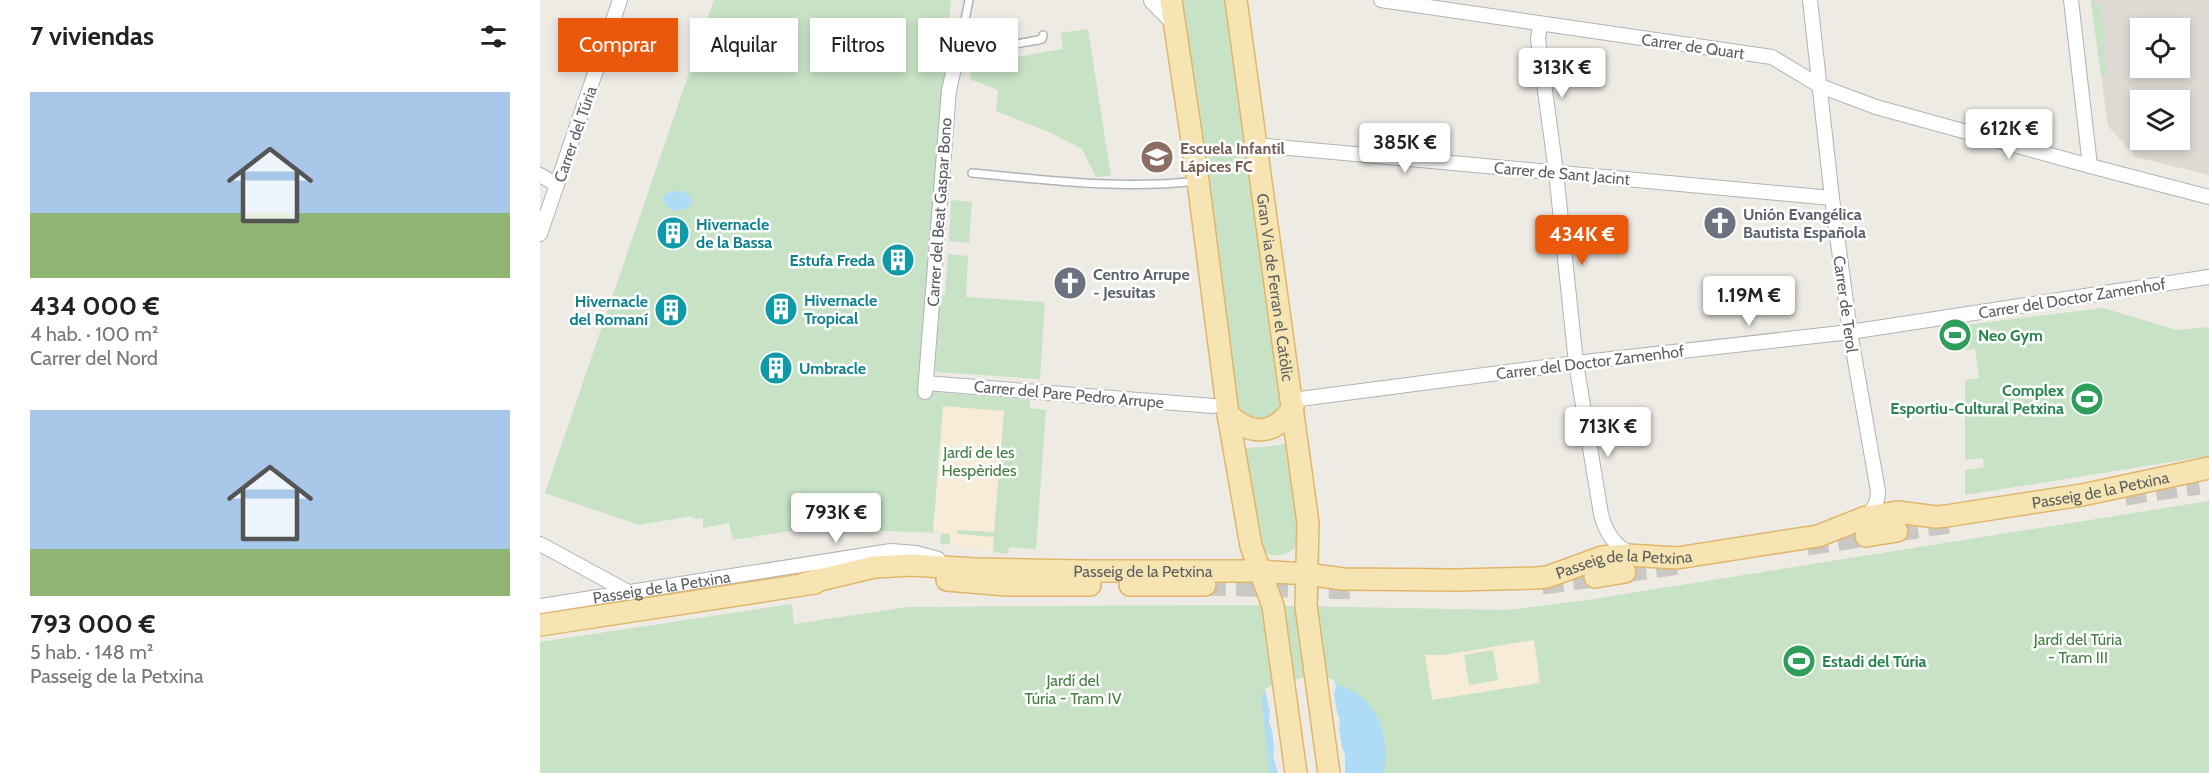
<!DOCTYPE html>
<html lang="es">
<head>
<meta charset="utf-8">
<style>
  body { margin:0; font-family:Cabin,sans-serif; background:#f2f2f2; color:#222; height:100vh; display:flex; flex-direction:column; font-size:22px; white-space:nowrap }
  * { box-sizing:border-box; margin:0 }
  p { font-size:20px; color:#767676 }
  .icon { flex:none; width:33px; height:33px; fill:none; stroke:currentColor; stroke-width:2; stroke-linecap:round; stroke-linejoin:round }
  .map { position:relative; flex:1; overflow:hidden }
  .drawer { display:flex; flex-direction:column; background:#fff; width:540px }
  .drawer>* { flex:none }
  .hud { position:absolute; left:18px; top:18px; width:570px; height:54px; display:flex; gap:12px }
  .tools { position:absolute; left:1590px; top:18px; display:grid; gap:12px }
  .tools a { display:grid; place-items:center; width:60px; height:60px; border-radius:0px; background:#fff; box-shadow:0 3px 9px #0003; font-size:30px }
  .price { position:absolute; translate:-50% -51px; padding:0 14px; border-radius:6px; background:#fff; color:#222; font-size:20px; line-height:39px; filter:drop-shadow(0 2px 3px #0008) }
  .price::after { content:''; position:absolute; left:50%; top:36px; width:18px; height:14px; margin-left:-9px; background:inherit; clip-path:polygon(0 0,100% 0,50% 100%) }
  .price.active { background:#ea580c; color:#fff }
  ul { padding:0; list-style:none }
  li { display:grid; align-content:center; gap:12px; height:318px; padding:0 30px }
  li span { display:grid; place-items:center; height:186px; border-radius:0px; color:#555 }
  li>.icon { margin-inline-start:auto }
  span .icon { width:108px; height:108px; fill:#fffc; stroke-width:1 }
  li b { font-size:26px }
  h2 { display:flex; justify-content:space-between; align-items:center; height:72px; padding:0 30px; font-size:26px }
  .chip { padding:0 21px; border-radius:0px; background:#fff; box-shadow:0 3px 9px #0003; font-size:21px; line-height:54px }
  .chip.active { background:#ea580c; color:#fff }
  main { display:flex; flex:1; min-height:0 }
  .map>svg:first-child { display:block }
  .education { fill:#dddad4; fill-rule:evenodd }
  .green { fill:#c7e2c5 }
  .sand { fill:#f6ecd8; fill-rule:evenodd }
  .water { fill:#aedcf5 }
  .pier { fill:#eeebe5 }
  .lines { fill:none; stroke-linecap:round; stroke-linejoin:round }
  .primary-tunnel { stroke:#cac8c5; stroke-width:21; stroke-dasharray:21 10; stroke-linecap:butt }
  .lane-casing { stroke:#b0b3b6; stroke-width:10 }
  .street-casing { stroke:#b0b3b6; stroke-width:16 }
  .secondary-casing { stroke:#b2b5b8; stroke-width:22 }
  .primary-casing { stroke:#e1b66b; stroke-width:24 }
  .lane { stroke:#fff; stroke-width:7 }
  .street { stroke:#fff; stroke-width:14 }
  .secondary { stroke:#fff; stroke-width:20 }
  .primary { stroke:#f6e5b2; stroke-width:21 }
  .labels { text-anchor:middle; stroke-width:5; stroke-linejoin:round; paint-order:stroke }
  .street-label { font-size:16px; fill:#5d6164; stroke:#fff }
  .education-label { font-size:16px; font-weight:bold; fill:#785e54; stroke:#fff; text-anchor:start }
  .worship-label { font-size:16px; font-weight:bold; fill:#5b616d; stroke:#fff; text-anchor:start }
  .culture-label { font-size:16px; font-weight:bold; fill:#0d838f; stroke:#fff; text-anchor:start }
  .leisure-label { font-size:16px; font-weight:bold; fill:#27864d; stroke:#fff; text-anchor:start }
  .park-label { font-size:16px; fill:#42813f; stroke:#fff }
</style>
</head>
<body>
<main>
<section class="drawer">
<h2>7 viviendas<svg class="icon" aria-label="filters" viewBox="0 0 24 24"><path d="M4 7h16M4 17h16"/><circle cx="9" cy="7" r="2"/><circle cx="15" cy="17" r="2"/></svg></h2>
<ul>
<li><span style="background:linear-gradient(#a9c7e8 65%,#8fb573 0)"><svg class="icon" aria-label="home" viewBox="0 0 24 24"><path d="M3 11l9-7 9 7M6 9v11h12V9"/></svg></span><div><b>434 000 €</b><p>4 hab. · 100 m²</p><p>Carrer del Nord</p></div></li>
<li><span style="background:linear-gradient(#a9c7e8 75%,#8fb573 0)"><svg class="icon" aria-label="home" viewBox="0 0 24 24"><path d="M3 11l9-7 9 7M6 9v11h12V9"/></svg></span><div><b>793 000 €</b><p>5 hab. · 148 m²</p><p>Passeig de la Petxina</p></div></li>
</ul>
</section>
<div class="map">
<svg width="1669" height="773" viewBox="0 0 1669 773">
  <rect width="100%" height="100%" fill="#eeebe5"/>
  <path class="education" d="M1551 0H1669V175L1596 157 1568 126ZM1600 28H1640V68H1600ZM1600 100H1640V140H1600Z"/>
  <path class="green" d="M174 0H411L381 391 490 400V408L506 410 496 549 469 547 468 554 400 543 401 533 269 528 193 540 189 523 163 528V518L153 519 152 516 99 525 5 493Z
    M640 0H686L742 411 722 424 698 412 688 325Z
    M1551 1 1561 5 1564 37 1563 42 1567 72 1561 77Z
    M548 29 571 176 556 177 542 149 509 132 456 111 458 90 430 79 436 54 477 57 523 49 521 33Z
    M411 200 432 202 429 243 409 241Z
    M408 254 428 256 426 297 505 302 500 379 395 372 400 295H405Z
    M1563 308 1637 330 1669 327V456L1425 495V470L1444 467 1443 458 1425 460V380L1439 378 1435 349 1425 350V325Z
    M747 444 759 535 754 549C741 558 731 558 719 547L703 449Z
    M1669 501V773H0V642L252 604 254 624 368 607 699 605 967 610 1047 600Z"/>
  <path class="sand" d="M403 406 464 411 454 532 417 530 418 534 454 537 453 552 410 545V534L393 532Z
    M994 640 1000 683 892 700 885 655H903ZM953 650 958 680 929 685 924 655Z"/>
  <path class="water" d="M133 191C141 191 150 192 152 201L151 205C142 213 127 213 123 200L124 195Z
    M793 682C800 686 808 688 815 692 841 708 850 745 844 773H730L721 695 733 688Z"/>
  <path class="pier" d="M770 677 793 679 796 686 794 694 797 712 800 720 799 729 802 747 805 755V773H738L733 756 734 746 732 730 729 722 730 713 725 689 745 681Z"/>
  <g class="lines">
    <path class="primary-tunnel" d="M1585 495 1659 484
      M1357 531 1415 522
      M1267 545 1326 536
      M1085 572 1145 563
      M1002 584 1055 577
      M665 585 818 589"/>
    <g class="lane-casing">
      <path id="lane" d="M429 0 422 34C427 56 481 43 498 40L502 39 503 35
        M432 173C507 180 582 190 657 181"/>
    </g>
    <g class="street-casing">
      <g id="street">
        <path d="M841 0 1232 57 1280 86 1336 107 1550 166 1669 197"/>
        <path d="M1270 0 1292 198 1310 332 1338 491C1338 502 1334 509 1326 517"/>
        <path d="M1531 0 1550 166"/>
        <path d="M1000 25 998 39 1016 172 1036 363 1061 514C1065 531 1075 548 1093 554"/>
        <path d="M717 145 1292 198"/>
        <path d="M0 175 17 185"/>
        <path d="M0 234 80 0"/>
        <path d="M386 383 673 406"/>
        <path d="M385 392 409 90 422 34"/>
        <path d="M752 400 1036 363 1310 332 1669 277"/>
        <path d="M0 544 90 593"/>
        <path id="s1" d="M0 606 351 551 376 553 398 559"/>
      </g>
    </g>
    <g class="secondary-casing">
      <path id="secondary" d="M614 0 634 20"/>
    </g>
    <g class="primary-casing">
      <g id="primary">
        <path d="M631 0 658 181 688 414 711 546 733 606 756 773"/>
        <path id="s2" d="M696 0 768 523 766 606 789 773"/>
        <path d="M688 414C711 437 736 435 753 407"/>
        <path d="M1326 536 1357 531"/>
        <path d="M1055 577 1085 572"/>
        <path d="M407 580 467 585H550"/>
        <path id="s3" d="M263 584 334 567 372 565 433 569 541 571H719L767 574 803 579 917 580 997 578 1007 577 1062 557 1088 555 1137 558 1278 536 1326 517 1358 512 1396 517 1406 516 1542 495 1669 468"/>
        <path d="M590 585H665"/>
        <path d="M0 625 275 583"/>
      </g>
    </g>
    <use href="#lane" class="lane"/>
    <use href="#street" class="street"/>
    <use href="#secondary" class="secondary"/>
    <use href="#primary" class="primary"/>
  </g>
  <defs>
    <g id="school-disc" transform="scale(1.725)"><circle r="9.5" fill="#8d6e63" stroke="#fff"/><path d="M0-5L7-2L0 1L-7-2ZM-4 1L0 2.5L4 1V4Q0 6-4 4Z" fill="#fff"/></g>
    <g id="church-disc" transform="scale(1.725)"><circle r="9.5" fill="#6b7280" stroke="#fff"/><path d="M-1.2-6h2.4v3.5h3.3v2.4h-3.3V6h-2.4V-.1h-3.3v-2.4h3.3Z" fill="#fff"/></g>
    <g id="building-disc" transform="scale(1.725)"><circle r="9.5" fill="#0f9aa8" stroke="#fff"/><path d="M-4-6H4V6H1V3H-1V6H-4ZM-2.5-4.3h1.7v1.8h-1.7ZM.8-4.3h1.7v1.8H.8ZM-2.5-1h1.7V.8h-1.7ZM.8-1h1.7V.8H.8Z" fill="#fff"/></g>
    <g id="stadium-disc" transform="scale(1.725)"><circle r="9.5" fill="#2e9e5b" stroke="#fff"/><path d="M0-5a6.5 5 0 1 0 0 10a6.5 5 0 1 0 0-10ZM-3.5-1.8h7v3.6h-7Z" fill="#fff"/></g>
  </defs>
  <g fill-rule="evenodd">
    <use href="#school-disc" x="617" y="157"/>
    <use href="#church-disc" x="1180" y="223"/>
    <use href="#building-disc" x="133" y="233"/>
    <use href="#building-disc" x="358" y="260"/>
    <use href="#church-disc" x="530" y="283"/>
    <use href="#building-disc" x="241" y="309"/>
    <use href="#building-disc" x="131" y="310"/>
    <use href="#stadium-disc" x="1415" y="335"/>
    <use href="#building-disc" x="236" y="368"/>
    <use href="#stadium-disc" x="1547" y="399"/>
    <use href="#stadium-disc" x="1259" y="661"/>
  </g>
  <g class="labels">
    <g class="street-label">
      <text transform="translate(1153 46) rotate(8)" y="6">Carrer de Quart</text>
      <text transform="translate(35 134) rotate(-71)" y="6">Carrer del Túria</text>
      <text transform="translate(1022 173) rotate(5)" y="6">Carrer de Sant Jacint</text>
      <text transform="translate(399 212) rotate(-86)" y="6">Carrer del Beat Gaspar Bono</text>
      <text dy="6" stroke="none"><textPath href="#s2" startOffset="290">Gran Via de Ferran el Catòlic</textPath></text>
      <text transform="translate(1532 298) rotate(-9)" y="6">Carrer del Doctor Zamenhof</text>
      <text transform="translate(1306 304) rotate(82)" y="6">Carrer de Terol</text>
      <text transform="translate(1050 362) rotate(-7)" y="6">Carrer del Doctor Zamenhof</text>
      <text transform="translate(529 394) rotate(5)" y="6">Carrer del Pare Pedro Arrupe</text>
      <text dy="6" stroke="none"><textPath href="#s3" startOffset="1312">Passeig de la Petxina</textPath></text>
      <text dy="6" stroke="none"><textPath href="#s3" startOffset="826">Passeig de la Petxina</textPath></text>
      <text dy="6" stroke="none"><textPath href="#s3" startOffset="342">Passeig de la Petxina</textPath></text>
      <text dy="6" stroke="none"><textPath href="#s1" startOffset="123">Passeig de la Petxina</textPath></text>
    </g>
    <g class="education-label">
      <text x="640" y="154">Escuela Infantil<tspan x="640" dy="18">Lápices FC</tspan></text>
    </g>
    <g class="worship-label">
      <text x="1203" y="220">Unión Evangélica<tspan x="1203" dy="18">Bautista Española</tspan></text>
      <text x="553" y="280">Centro Arrupe<tspan x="553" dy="18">- Jesuitas</tspan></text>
    </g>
    <g class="culture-label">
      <text x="156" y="230">Hivernacle<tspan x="156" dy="18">de la Bassa</tspan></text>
      <text x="335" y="266" text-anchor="end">Estufa Freda</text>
      <text x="264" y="306">Hivernacle<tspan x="264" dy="18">Tropical</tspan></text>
      <text x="108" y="307" text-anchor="end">Hivernacle<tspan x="108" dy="18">del Romaní</tspan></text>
      <text x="259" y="374">Umbracle</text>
    </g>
    <g class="leisure-label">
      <text x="1438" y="341">Neo Gym</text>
      <text x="1524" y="396" text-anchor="end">Complex<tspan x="1524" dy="18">Esportiu-Cultural Petxina</tspan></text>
      <text x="1282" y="667">Estadi del Túria</text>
    </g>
    <g class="park-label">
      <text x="439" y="458">Jardí de les<tspan x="439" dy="18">Hespèrides</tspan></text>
      <text x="1538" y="645">Jardí del Túria<tspan x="1538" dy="18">- Tram III</tspan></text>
      <text x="533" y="686">Jardí del<tspan x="533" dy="18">Túria - Tram IV</tspan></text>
    </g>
  </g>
</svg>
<div class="tools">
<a><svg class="icon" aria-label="locate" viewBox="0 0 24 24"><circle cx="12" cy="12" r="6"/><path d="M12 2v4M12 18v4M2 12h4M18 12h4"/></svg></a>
<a><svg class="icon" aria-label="layers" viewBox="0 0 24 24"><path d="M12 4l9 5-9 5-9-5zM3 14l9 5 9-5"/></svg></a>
</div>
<b class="price" style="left:1022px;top:99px">313K €</b>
<b class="price" style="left:1469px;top:160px">612K €</b>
<b class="price" style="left:865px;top:174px">385K €</b>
<b class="price active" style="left:1042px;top:266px">434K €</b>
<b class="price" style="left:1209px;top:327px">1.19M €</b>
<b class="price" style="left:1068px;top:458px">713K €</b>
<b class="price" style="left:296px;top:544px">793K €</b>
<div class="hud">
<a class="chip active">Comprar</a>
<a class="chip">Alquilar</a>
<a class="chip">Filtros</a>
<a class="chip">Nuevo</a>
</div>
</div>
</main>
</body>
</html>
